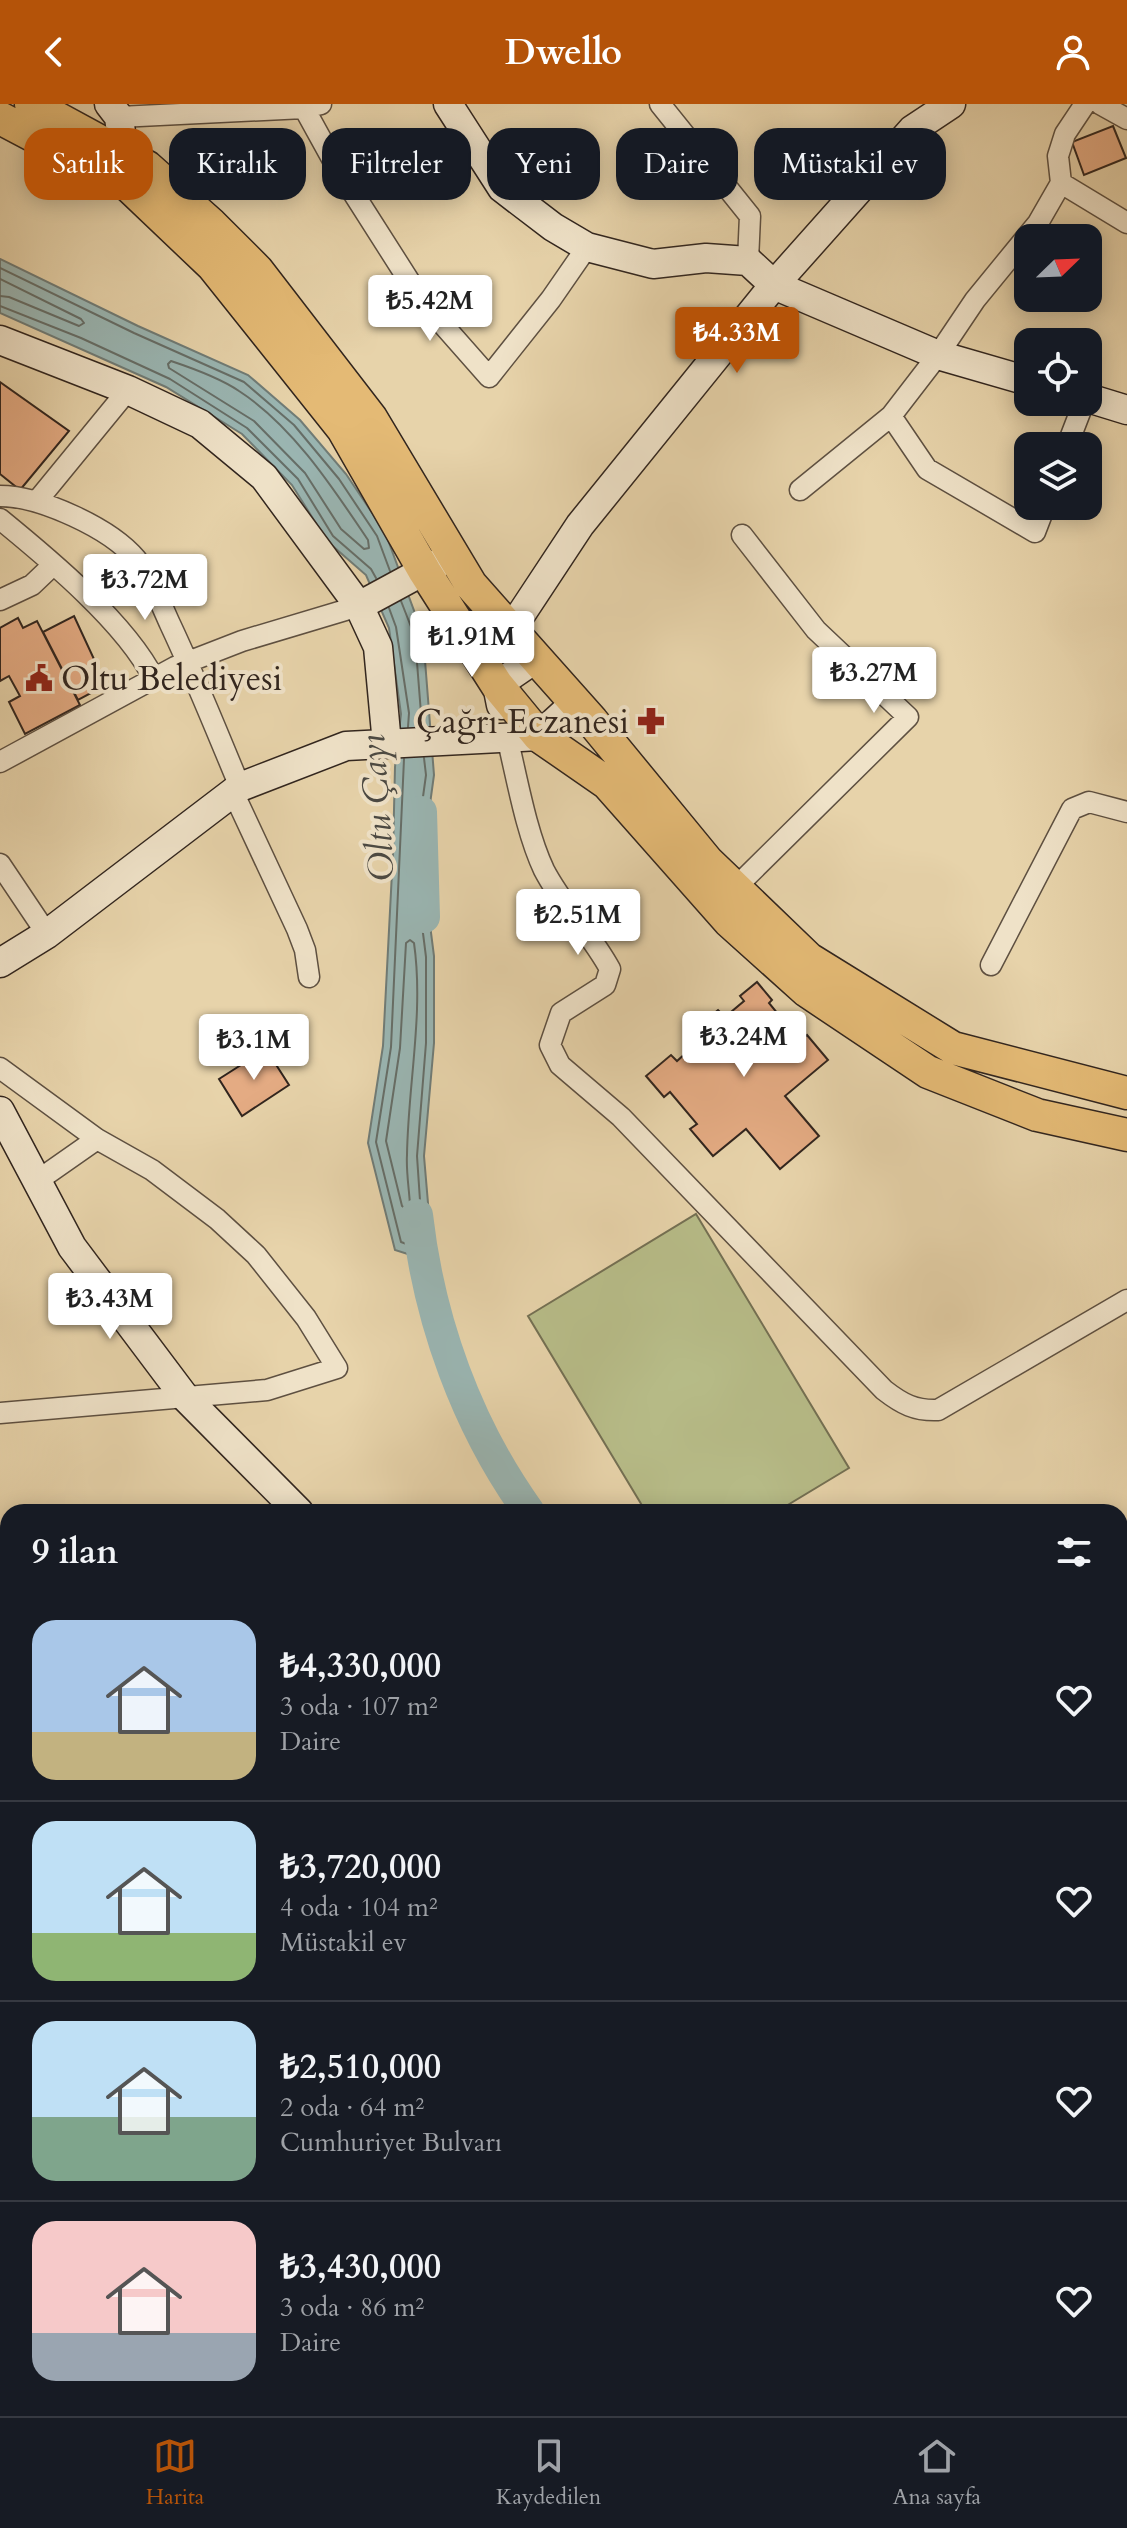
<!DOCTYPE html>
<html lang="tr">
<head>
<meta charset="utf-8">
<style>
  body { margin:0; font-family:Cardo,serif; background:#20242c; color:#f1f3f6; height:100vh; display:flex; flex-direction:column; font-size:30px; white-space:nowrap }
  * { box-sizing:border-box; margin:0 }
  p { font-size:26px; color:#9ea1a6 }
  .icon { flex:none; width:44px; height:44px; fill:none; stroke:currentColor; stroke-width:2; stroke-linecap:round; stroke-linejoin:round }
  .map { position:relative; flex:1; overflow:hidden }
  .sheet { position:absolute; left:0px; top:1400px; width:1128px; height:912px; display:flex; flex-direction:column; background:#171b24; border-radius:24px 24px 0 0; box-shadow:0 4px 20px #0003 }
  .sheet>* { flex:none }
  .top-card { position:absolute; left:24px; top:24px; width:1080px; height:72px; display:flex; gap:16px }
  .needle { width:52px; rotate:67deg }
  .fabs { position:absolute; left:1014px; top:120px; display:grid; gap:16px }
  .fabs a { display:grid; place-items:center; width:88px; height:88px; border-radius:16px; background:#171b24; box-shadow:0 4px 20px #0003; font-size:40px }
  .price { position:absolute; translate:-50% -68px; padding:0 18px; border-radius:8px; background:#fff; color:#222; font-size:26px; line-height:52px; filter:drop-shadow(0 2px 4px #0008) }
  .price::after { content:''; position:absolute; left:50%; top:48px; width:24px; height:18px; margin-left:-12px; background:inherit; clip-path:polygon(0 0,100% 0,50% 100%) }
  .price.on { background:#b45309; color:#fff }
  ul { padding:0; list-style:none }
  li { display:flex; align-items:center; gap:24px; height:200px; padding:0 32px }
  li+li { border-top:2px solid #363941 }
  li span { display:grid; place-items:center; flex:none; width:224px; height:160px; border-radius:24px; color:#555 }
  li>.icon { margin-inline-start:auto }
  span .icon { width:96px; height:96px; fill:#fffc; stroke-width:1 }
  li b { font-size:34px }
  h2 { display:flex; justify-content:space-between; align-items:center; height:96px; padding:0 32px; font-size:34px }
  .pill { padding:0 28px; border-radius:24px; background:#171b24; box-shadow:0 4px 20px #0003; font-size:28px; line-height:72px }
  .pill.on { background:#b45309; color:#fff }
  header { display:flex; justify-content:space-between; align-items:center; height:104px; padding:0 32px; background:#b45309; color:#fff; font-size:36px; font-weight:600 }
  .tabs { display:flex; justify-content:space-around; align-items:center; height:112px; border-top:2px solid #363941; background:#171b24; font-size:22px; color:#9ea1a6 }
  .tabs a { display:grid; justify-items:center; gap:4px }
  .tabs .on { color:#b45309 }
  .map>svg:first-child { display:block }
  .green { fill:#b7bc88; stroke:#747053; stroke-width:2 }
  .water { fill:#9ab6b3; stroke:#707c77; stroke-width:2 }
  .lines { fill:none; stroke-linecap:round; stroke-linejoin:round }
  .shore { stroke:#666e68; stroke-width:2 }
  .river { stroke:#9ab6b3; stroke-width:32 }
  .building { fill:#e4ab83; stroke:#31251e; stroke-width:2 }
  .street-casing { stroke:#5e5041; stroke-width:23 }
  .secondary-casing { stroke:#31251e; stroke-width:31 }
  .primary-casing { stroke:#31251e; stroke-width:35 }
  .street { stroke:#efe2c8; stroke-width:20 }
  .secondary { stroke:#efe2c8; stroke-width:28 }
  .primary { stroke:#e4ba75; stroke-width:32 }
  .labels { text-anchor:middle; stroke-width:8; stroke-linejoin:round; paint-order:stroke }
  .poi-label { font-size:34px; fill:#31251e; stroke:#efe2c8; text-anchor:start }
  .water-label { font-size:36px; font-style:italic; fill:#4b4943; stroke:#efe2c8 }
</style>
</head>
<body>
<header><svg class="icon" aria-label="back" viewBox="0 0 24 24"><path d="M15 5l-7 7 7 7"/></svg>Dwello<svg class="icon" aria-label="person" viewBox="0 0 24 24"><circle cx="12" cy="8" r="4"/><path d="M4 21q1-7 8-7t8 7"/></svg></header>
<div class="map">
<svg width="1127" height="2312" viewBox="0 0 1127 2312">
  <rect width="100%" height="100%" fill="#e7d3aa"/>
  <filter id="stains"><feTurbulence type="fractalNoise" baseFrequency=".0025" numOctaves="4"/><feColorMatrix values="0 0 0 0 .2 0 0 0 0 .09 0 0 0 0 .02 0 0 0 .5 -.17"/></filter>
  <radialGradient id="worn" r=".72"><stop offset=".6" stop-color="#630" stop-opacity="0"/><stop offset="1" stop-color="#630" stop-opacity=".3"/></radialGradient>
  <path class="green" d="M696 1110 849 1364 776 1408H646L528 1212Z"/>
  <path class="water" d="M0 155 138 222 248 271 300 316 346 370 385 428 423 531 434 671 422 758 434 852V939L424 1052 433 1158 395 1146 368 1039 383 942 393 749 395 663 401 610 389 524 366 471 327 437 292 381 242 330 166 283 0 209Z"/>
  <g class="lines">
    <path class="shore" d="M0 164 134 229 244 278 294 321 339 375 377 432 390 467
      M0 175 81 215 84 219 79 222 9 193 0 192
      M0 202 81 234 170 275 247 324 298 375 333 432 371 465 376 474
      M171 257C192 264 220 274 239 287 293 322 333 384 368 436L369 444 364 445 341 425 305 369 254 317 169 264 168 260Z
      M401 497 415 533 422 622
      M389 504 396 523 409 609 408 623
      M404 655 391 943 376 1038 401 1138 420 1145 423 1141 417 1052 426 939V853L414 758 426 671 424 654
      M410 836 414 839C424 909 408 980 407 1051 406 1067 409 1084 410 1101L406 1105 402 1102 386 1037 400 944 406 839Z"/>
    <path class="river" d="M421 708 424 813
      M417 1111C429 1217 467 1322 529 1408
      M1120 1564 1127 1562"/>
  </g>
  <path class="building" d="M1113 22 1126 54 1084 71 1072 38Z
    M0 278 69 327 20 386 0 370Z
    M74 512 106 581 78 596 43 528Z
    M18 514 23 524 37 517 80 601 25 630 9 598 20 592 9 572 0 577V524Z
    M757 878 772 896 769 899 800 937 807 931 828 956 785 992 819 1032 780 1065 746 1025 713 1052 690 1025 697 1020 670 988 664 993 646 972 671 951 677 957 698 938 690 929 718 906 725 913 744 897 740 892Z
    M266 945 289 981 242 1012 219 975Z
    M8 1640V1706L0 1696V1647Z
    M0 1705 8 1715V1860L0 1875Z"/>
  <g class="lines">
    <g class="street-casing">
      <path id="street" d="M660 0 750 112 748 157
        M1100 0 1127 15
        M304 4 336 62 422 197 489 273 551 195 587 143
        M119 13 304 4 321 0
        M1061 79 1127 119
        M891 312 927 365 1035 428 1045 402
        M1067 342 1084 298
        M800 386 891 312 938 251 975 196 1038 119 1061 79 1058 52 1065 30 1085 0
        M0 392C40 392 110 424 136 455 151 474 160 498 170 520 195 573 217 628 240 683
        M37 397 128 286
        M0 415C49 455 126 519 154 575
        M0 496 32 481 53 461
        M507 633C517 674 526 728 544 766 562 801 591 830 610 865L605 881 561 909 550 941 560 961 621 1013 884 1286C902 1300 915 1307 938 1306L1127 1196
        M0 658 175 563 242 537 359 502
        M233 688 297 825 305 846 309 873
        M0 760 47 830
        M735 784 908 613 816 526 742 431
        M991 861 1072 705 1089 698 1127 708
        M0 964 97 1035 152 1066 217 1115 256 1151 306 1214 337 1264 267 1286 0 1309
        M37 1077 97 1035"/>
    </g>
    <g class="secondary-casing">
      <path id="secondary" d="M109 0 119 13 126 67
        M448 0 502 84 553 123 587 143 653 160 706 154 748 157 774 181 938 251 1028 277
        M0 236 128 286 200 320 264 373 359 502 378 543 387 640
        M1088 294 1127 306
        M359 502 442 457
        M510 527 580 421 774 181 912 26 951 0
        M501 601 497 581 535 555
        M0 859 47 830 240 683 346 642 539 632 575 599
        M0 1007 72 1143 184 1292 299 1408
        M0 1439 8 1444
        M1012 2304 1018 2312"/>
    </g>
    <g class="primary-casing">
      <path id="primary" d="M31 0 147 63 211 120 257 166 371 314 471 481 592 617 707 757 809 855 953 944 1127 989
        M0 14 129 82 213 162 343 325 425 468 497 581 539 632 607 679 729 817 807 887 928 968 1037 1011 1127 1031"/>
    </g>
    <use href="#street" class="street"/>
    <use href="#secondary" class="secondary"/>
    <use href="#primary" class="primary"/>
  </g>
  <defs>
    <g id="civic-bare" transform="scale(2.16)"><path d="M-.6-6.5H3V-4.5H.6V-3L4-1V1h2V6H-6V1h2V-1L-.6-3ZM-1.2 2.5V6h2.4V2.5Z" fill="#8f2418" stroke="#efe2c8" stroke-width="2.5" paint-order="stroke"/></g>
    <g id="pharmacy-bare" transform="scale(2.16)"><path d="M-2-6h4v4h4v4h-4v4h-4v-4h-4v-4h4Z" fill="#8f2418" stroke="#efe2c8" stroke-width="2.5" paint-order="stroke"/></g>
  </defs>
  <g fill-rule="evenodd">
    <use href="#civic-bare" x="39" y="574"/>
    <use href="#pharmacy-bare" x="651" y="617"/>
  </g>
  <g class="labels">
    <g class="poi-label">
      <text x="61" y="586">Oltu Belediyesi</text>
      <text x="629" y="629" text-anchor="end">Çağrı Eczanesi</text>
    </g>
    <g class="water-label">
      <text transform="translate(376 704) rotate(-94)" y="13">Oltu Çayı</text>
    </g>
  </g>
  <rect width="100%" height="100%" filter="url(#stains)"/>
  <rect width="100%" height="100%" fill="url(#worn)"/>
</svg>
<div class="fabs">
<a><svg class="needle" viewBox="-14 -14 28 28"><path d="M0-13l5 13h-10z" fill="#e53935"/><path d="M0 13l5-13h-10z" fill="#9ea1a6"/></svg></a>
<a><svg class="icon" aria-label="locate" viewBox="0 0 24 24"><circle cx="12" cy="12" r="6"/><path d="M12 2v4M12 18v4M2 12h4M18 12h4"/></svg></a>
<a><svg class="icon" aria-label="layers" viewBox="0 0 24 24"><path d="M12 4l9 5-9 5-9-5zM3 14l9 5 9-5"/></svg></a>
</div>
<b class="price" style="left:430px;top:239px">₺5.42M</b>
<b class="price on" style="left:737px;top:271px">₺4.33M</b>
<b class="price" style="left:145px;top:518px">₺3.72M</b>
<b class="price" style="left:472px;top:575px">₺1.91M</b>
<b class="price" style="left:874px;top:611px">₺3.27M</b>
<b class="price" style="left:578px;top:853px">₺2.51M</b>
<b class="price" style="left:744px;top:975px">₺3.24M</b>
<b class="price" style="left:254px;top:978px">₺3.1M</b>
<b class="price" style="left:110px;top:1237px">₺3.43M</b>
<div class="top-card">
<a class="pill on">Satılık</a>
<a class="pill">Kiralık</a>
<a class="pill">Filtreler</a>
<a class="pill">Yeni</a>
<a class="pill">Daire</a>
<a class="pill">Müstakil ev</a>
</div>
<section class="sheet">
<h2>9 ilan<svg class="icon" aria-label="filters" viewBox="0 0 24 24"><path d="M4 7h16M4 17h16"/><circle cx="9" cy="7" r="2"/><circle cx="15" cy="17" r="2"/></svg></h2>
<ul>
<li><span style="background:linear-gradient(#a9c7e8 70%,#c2b280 0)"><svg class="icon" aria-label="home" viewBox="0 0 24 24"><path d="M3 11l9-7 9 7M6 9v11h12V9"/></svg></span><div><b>₺4,330,000</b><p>3 oda · 107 m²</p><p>Daire</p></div><svg class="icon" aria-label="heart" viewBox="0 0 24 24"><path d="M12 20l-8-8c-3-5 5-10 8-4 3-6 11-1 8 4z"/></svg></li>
<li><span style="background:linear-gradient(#bfe0f5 70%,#8fb573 0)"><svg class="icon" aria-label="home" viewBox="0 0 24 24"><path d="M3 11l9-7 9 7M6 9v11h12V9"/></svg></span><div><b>₺3,720,000</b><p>4 oda · 104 m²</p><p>Müstakil ev</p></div><svg class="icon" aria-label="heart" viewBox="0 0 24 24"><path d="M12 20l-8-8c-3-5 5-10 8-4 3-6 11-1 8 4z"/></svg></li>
<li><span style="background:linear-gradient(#bfe0f5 60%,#7fa58c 0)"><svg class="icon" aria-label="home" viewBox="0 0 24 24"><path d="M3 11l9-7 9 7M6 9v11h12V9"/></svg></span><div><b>₺2,510,000</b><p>2 oda · 64 m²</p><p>Cumhuriyet Bulvarı</p></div><svg class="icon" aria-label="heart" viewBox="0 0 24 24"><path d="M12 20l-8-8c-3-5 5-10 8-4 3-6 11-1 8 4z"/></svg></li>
<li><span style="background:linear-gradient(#f6c9c9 70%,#9aa5b1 0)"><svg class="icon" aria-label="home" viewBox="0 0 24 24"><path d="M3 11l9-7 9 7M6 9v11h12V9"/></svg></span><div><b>₺3,430,000</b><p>3 oda · 86 m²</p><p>Daire</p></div><svg class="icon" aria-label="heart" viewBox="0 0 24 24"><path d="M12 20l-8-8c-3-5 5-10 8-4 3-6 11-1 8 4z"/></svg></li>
</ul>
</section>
</div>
<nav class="tabs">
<a class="on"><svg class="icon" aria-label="map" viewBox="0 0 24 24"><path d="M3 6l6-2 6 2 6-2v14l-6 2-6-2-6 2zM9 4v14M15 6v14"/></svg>Harita</a>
<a><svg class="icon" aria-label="saved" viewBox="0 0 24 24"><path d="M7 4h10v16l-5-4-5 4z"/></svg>Kaydedilen</a>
<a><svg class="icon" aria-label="home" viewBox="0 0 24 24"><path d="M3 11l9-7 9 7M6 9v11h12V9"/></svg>Ana sayfa</a>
</nav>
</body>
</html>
